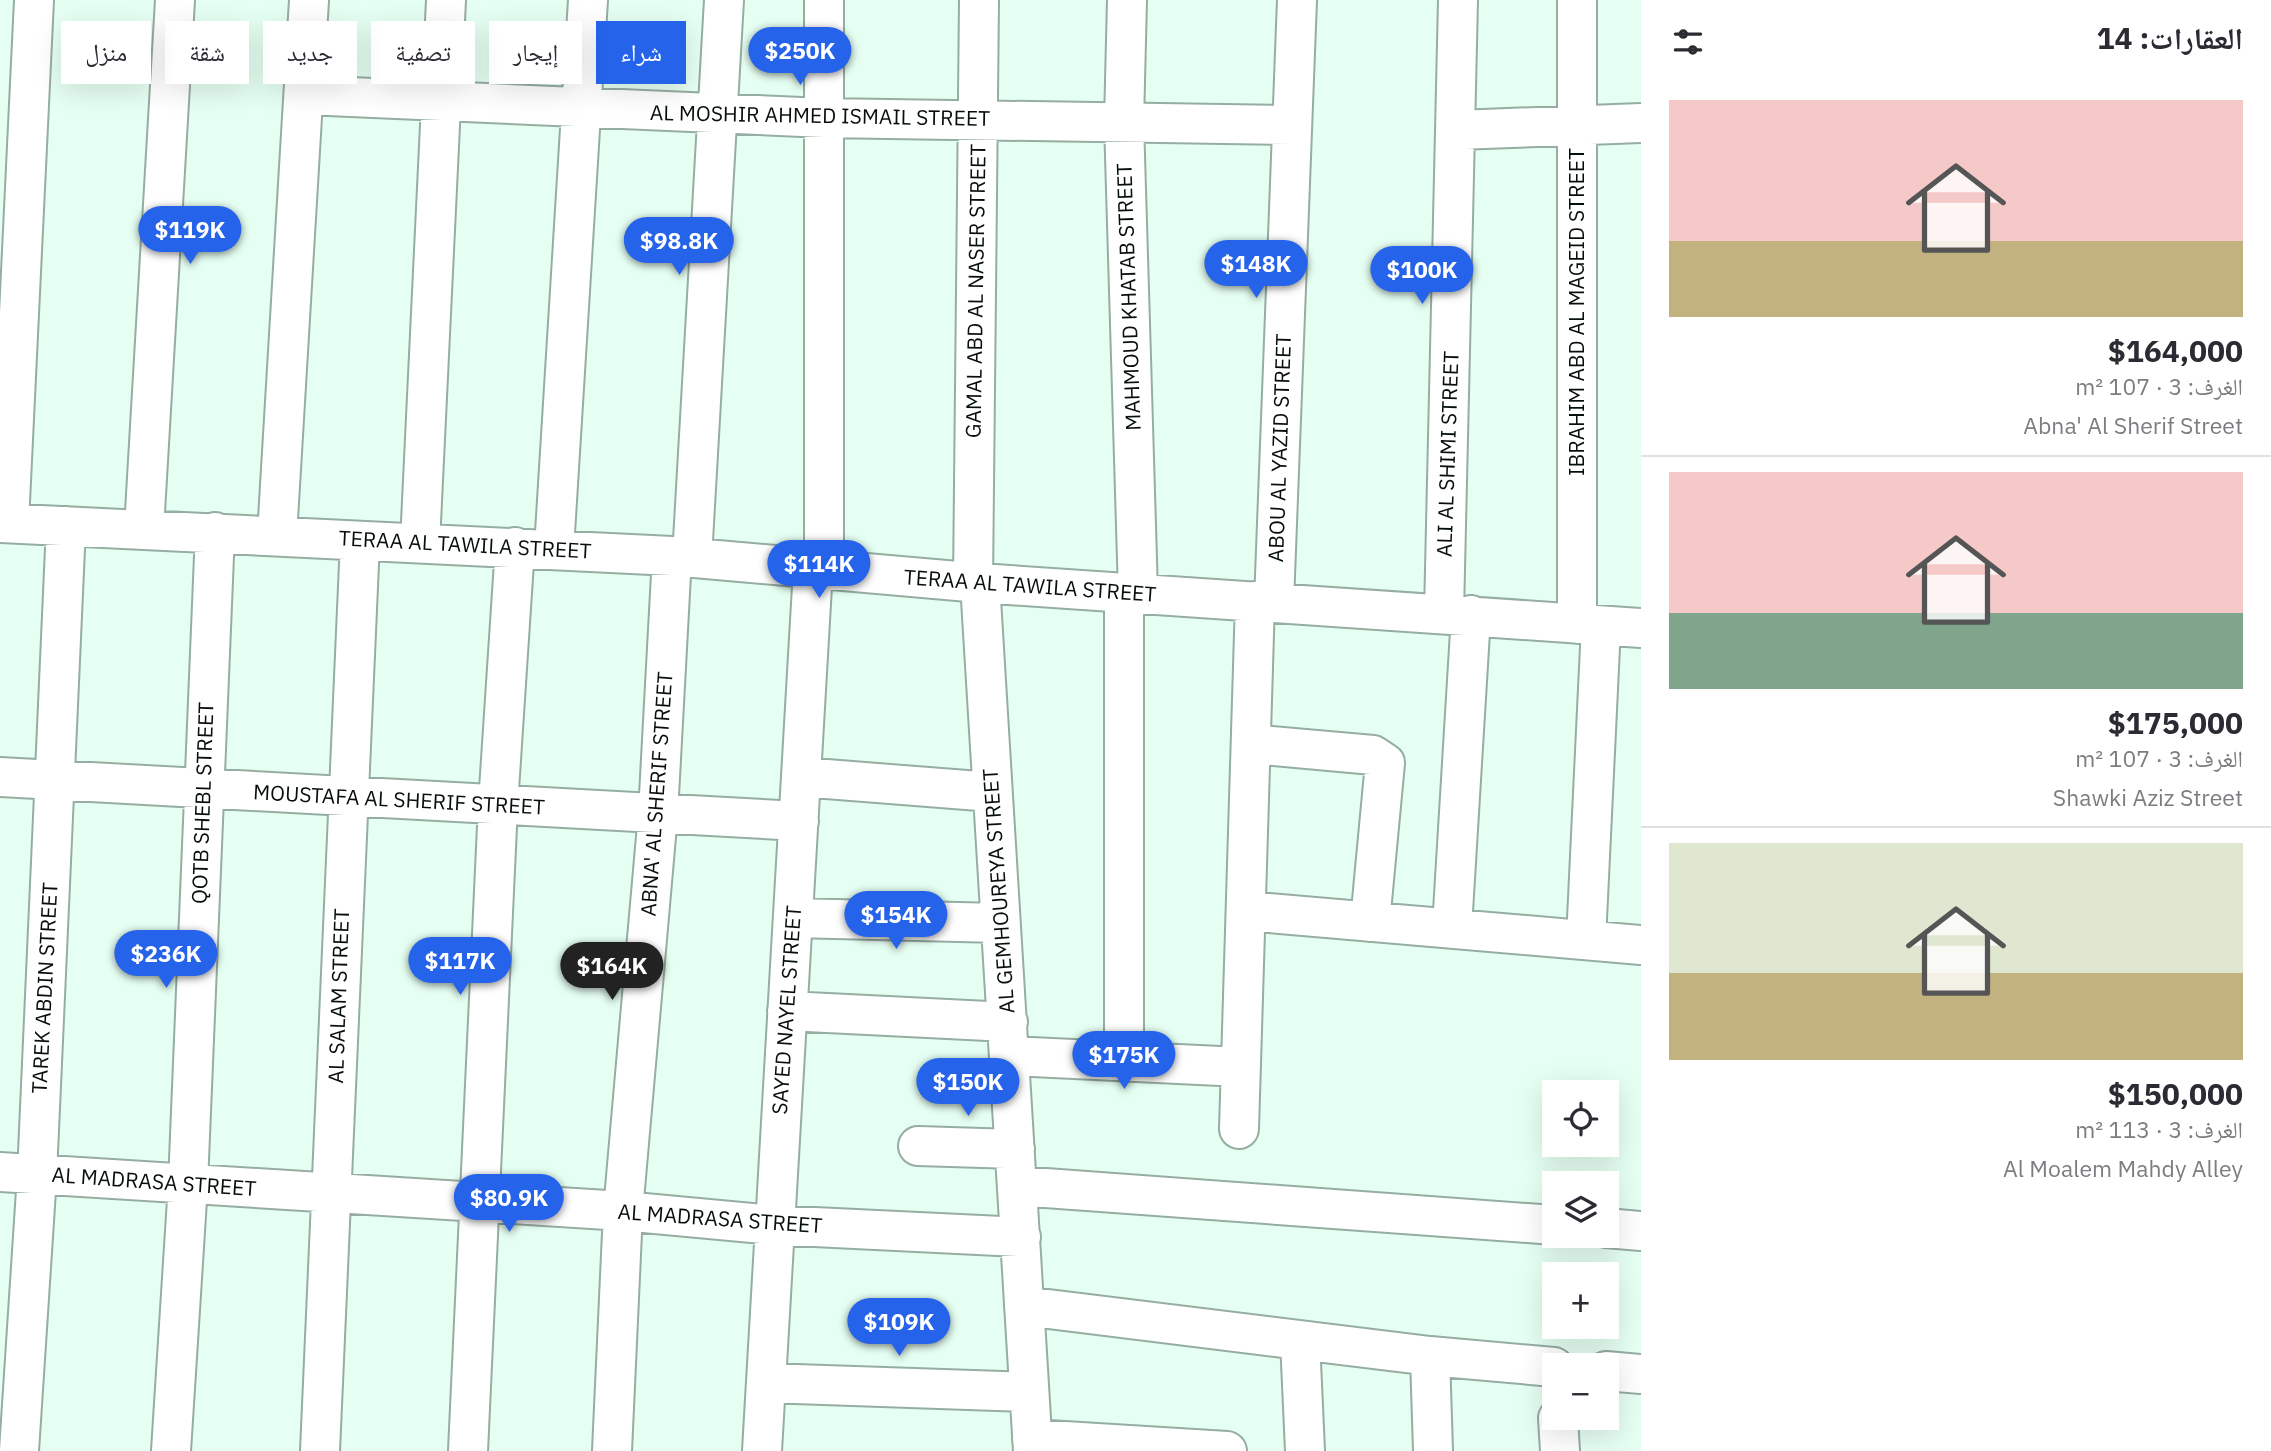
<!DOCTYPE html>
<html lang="ar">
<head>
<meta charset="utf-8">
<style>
  body { margin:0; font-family:"IBM Plex Sans","Noto Naskh Arabic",sans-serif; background:#f2f2f3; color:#2b2b33; direction:rtl; height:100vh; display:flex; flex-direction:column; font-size:26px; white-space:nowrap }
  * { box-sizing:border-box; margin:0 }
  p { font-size:23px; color:#7c7c81 }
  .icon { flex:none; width:38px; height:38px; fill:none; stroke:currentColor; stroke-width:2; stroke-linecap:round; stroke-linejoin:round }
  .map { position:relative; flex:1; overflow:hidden; direction:ltr }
  .sheet { display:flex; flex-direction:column; background:#fff; width:630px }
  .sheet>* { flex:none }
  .banner { position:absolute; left:21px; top:21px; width:665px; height:63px; direction:rtl; display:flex; gap:14px }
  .fabs { position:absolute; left:1542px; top:1080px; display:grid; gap:14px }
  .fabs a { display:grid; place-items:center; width:77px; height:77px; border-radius:0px; background:#fff; box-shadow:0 7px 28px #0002; font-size:35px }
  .price { position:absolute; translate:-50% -60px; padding:0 16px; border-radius:24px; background:#2563eb; color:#fff; font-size:23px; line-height:46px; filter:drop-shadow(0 2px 4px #0008) }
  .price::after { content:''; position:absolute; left:50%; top:42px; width:21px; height:16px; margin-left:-10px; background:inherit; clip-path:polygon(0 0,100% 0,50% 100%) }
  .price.on { background:#222; color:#fff }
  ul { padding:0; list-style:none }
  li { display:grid; align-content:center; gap:14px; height:371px; padding:0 28px }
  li+li { border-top:2px solid #e1e1e2 }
  li span { display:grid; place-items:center; height:217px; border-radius:0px; color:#555 }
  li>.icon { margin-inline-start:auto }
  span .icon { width:126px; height:126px; fill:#fffc; stroke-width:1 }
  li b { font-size:30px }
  h2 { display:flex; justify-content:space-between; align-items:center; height:84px; padding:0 28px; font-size:30px }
  .chip { padding:0 24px; border-radius:0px; background:#fff; box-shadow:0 7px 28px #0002; font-size:24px; line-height:63px }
  .chip.on { background:#2563eb; color:#fff }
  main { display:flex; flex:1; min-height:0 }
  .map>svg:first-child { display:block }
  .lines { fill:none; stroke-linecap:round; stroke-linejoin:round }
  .street-casing { stroke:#96ada2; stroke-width:42 }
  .street { stroke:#fff; stroke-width:38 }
  .labels { text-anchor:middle; stroke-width:5; stroke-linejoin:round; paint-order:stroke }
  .street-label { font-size:21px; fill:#070f0c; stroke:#fff }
</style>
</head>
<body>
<main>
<section class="sheet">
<h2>العقارات: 14<svg class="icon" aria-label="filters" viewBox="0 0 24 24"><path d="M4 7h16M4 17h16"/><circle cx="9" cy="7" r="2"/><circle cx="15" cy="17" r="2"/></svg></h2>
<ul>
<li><span style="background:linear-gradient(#f6c9c9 65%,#c2b280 0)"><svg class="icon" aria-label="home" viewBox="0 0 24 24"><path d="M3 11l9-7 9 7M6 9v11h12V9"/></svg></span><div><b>$164,000</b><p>الغرف: 3 · 107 m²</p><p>Abna' Al Sherif Street</p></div></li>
<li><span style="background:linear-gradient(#f6c9c9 65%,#7fa58c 0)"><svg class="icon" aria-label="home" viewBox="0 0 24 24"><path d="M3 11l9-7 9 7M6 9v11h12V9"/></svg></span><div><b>$175,000</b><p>الغرف: 3 · 107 m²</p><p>Shawki Aziz Street</p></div></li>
<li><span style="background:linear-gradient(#dfe7d0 60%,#c2b280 0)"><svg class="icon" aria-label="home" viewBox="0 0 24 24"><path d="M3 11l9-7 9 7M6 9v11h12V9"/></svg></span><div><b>$150,000</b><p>الغرف: 3 · 113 m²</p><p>Al Moalem Mahdy Alley</p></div></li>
</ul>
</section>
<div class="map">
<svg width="1641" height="1451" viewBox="0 0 1641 1451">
  <rect width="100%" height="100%" fill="#e6fff3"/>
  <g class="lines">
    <g class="street-casing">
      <path id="street" d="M1127 0 1124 122 1138 593
        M305 95 824 118 1292 125
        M1457 130 1641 123
        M0 523 672 556 980 583 1641 628
        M9 523 34 0
        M144 529 175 0
        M277 536 309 0
        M420 543 446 0
        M554 549 588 0
        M692 558 724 0
        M824 570V0
        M973 583 979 0
        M980 583 1033 1451
        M1124 593V1062
        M1274 602 1297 0
        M1444 613 1458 0
        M1577 624V0
        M1251 744 1373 755 1385 763 1370 922
        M0 777 799 821
        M801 777 992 792
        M1246 911 1641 945
        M793 918 1000 923
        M1452 928 1471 615
        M1586 940 1601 626
        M787 1011 1008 1022
        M1010 1056 1241 1067
        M1239 1129 1255 601
        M918 1146 1015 1149
        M0 1172 623 1211 773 1225 1021 1237
        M1018 1186 1554 1225
        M1606 1228 1641 1231
        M1024 1306 1430 1356 1554 1367
        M1300 1340 1305 1451
        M1430 1356 1433 1451
        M1606 1371 1641 1374
        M766 1383 1029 1392
        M1558 1418 1560 1451
        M1032 1439 1227 1451
        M19 1451 37 1175 66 526
        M171 1451 188 1184 215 532
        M320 1451 360 541
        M468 1451 498 805 515 547
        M612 1451 623 1211 658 814 672 556
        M762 1451 813 569"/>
    </g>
    <use href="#street" class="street"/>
  </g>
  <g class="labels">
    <g class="street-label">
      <text transform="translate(820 116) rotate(1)" y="7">AL MOSHIR AHMED ISMAIL STREET</text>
      <text transform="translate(976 291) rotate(-89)" y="7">GAMAL ABD AL NASER STREET</text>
      <text transform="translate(1129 297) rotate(-92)" y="7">MAHMOUD KHATAB STREET</text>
      <text transform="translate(1577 312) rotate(-90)" y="7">IBRAHIM ABD AL MAGEID STREET</text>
      <text transform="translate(1280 448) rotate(-88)" y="7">ABOU AL YAZID STREET</text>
      <text transform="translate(1448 454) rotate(-88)" y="7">ALI AL SHIMI STREET</text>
      <text transform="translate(465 545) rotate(3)" y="7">TERAA AL TAWILA STREET</text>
      <text transform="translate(1030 586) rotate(4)" y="7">TERAA AL TAWILA STREET</text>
      <text transform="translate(657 794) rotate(-86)" y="7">ABNA' AL SHERIF STREET</text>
      <text transform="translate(399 800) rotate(3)" y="7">MOUSTAFA AL SHERIF STREET</text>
      <text transform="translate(203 803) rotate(-88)" y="7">QOTB SHEBL STREET</text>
      <text transform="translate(999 891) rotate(-94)" y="7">AL GEMHOUREYA STREET</text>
      <text transform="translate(45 988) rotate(-87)" y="7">TAREK ABDIN STREET</text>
      <text transform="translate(339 996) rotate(-88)" y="7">AL SALAM STREET</text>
      <text transform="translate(787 1010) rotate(-86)" y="7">SAYED NAYEL STREET</text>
      <text transform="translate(154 1182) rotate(4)" y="7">AL MADRASA STREET</text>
      <text transform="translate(720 1219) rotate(4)" y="7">AL MADRASA STREET</text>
    </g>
  </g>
</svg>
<div class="fabs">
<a><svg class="icon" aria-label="locate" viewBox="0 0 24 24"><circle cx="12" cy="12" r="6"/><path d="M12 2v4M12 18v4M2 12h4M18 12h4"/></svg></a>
<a><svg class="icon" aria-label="layers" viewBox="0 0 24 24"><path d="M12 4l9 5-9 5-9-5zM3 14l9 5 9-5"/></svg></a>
<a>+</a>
<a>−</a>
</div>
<b class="price" style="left:800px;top:87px">$250K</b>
<b class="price" style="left:190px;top:266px">$119K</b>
<b class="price" style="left:679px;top:277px">$98.8K</b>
<b class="price" style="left:1256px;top:300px">$148K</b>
<b class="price" style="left:1422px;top:306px">$100K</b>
<b class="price" style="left:819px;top:600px">$114K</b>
<b class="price" style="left:896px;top:951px">$154K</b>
<b class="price" style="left:166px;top:990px">$236K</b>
<b class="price" style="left:460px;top:997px">$117K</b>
<b class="price on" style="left:612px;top:1002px">$164K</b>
<b class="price" style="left:1124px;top:1091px">$175K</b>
<b class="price" style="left:968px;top:1118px">$150K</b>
<b class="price" style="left:509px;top:1234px">$80.9K</b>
<b class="price" style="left:899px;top:1358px">$109K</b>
<div class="banner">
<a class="chip on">شراء</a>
<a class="chip">إيجار</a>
<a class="chip">تصفية</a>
<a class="chip">جديد</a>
<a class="chip">شقة</a>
<a class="chip">منزل</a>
</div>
</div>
</main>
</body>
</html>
